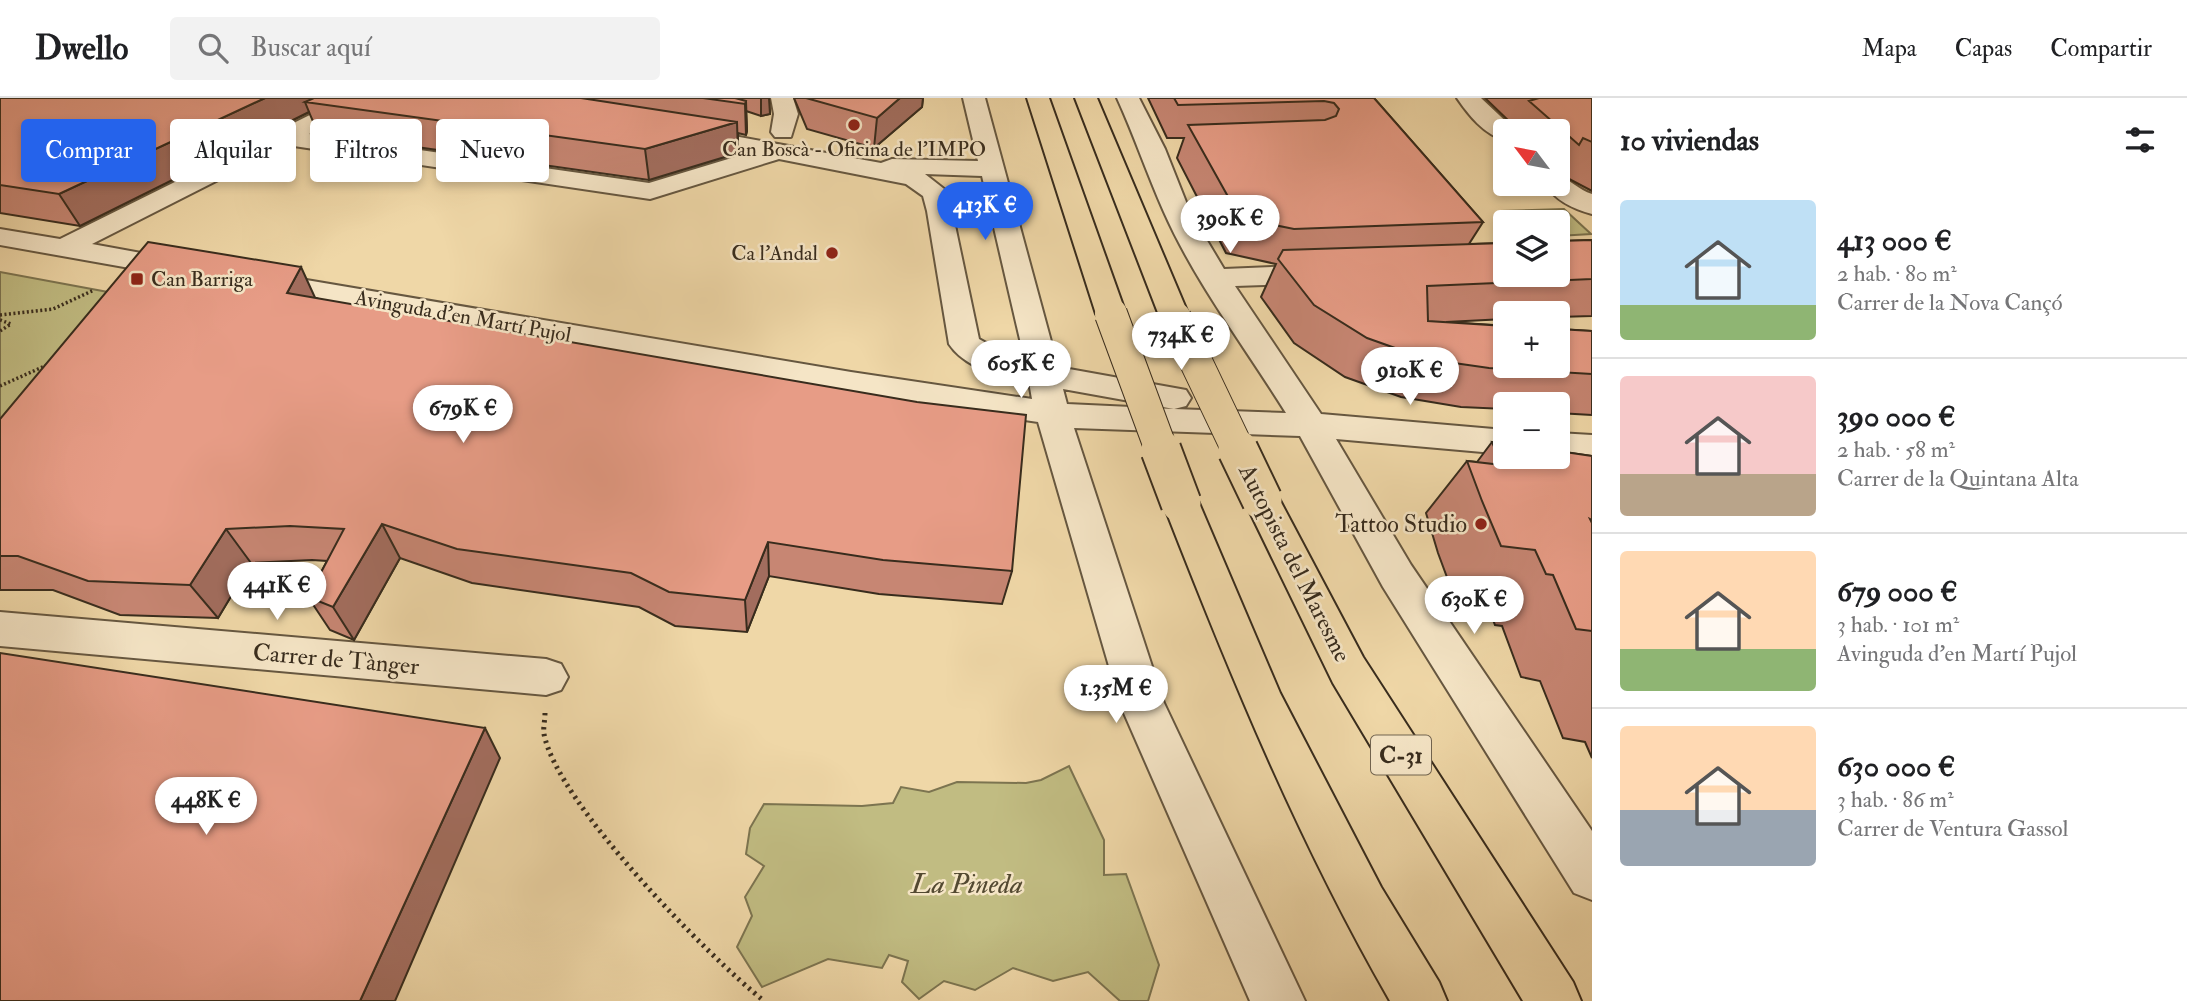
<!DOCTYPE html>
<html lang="es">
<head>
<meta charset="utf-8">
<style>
  body { margin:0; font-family:"IM FELL Double Pica",serif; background:#f2f2f2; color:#202124; height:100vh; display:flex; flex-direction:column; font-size:26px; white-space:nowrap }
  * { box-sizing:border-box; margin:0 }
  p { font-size:23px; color:#757577 }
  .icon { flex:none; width:38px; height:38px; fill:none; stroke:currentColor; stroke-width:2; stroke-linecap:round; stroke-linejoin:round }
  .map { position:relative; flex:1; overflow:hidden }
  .drawer { display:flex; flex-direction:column; background:#fff; width:595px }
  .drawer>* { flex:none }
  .top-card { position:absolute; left:21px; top:21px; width:665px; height:63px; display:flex; gap:14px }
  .needle { width:46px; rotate:302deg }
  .buttons { position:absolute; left:1493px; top:21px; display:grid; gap:14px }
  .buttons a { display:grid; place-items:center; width:77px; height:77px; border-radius:7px; background:#fff; box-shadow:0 4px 10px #0003; font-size:35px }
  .price { position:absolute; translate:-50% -60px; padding:0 16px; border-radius:24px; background:#fff; color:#222; font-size:23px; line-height:46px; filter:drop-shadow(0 2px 4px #0008) }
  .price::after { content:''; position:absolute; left:50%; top:42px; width:21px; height:16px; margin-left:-10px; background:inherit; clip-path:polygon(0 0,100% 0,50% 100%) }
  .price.selected { background:#2563eb; color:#fff }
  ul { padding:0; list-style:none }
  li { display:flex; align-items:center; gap:21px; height:175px; padding:0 28px }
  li+li { border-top:2px solid #e0e0e0 }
  li span { display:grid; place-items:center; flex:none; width:196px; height:140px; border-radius:7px; color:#555 }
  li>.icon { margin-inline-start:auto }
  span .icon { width:84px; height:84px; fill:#fffc; stroke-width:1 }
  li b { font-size:30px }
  h2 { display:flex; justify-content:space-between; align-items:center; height:84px; padding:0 28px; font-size:30px }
  .pill { padding:0 24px; border-radius:7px; background:#fff; box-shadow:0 4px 10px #0003; font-size:24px; line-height:63px }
  .pill.selected { background:#2563eb; color:#fff }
  header { display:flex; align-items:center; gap:42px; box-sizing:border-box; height:98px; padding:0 35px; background:#fff; border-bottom:2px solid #e0e0e0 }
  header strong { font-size:33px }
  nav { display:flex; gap:38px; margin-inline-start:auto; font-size:24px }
  .search { width:490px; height:63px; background:#f2f2f2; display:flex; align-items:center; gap:18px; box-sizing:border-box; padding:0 24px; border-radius:7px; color:#757577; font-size:26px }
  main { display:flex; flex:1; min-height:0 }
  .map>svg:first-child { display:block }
  .green { fill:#c1bc82; stroke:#7c7450; stroke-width:2 }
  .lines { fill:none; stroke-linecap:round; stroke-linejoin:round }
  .minor-casing { stroke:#665740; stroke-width:4 }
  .highway-casing { stroke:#382c1d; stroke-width:4 }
  .path-far1 { stroke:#382c1d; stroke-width:3.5; stroke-dasharray:2 2.5; stroke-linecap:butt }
  .path { stroke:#382c1d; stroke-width:5; stroke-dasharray:2.5 4.5; stroke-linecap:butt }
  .minor { fill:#f5e5c6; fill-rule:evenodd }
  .highway { fill:#efd7a7; fill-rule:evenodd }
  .highway-bridge-far1-casing { stroke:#382c1d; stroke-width:34; stroke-linecap:butt }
  .highway-bridge-casing { stroke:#382c1d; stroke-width:43; stroke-linecap:butt }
  .highway-bridge-far1 { stroke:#efd7a7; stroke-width:32 }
  .highway-bridge { stroke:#efd7a7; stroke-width:39 }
  .wall { fill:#c78673; stroke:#382c1d; stroke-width:2 }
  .shaded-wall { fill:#a26d5e; stroke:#382c1d; stroke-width:2 }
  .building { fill:#e79c86; stroke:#382c1d; stroke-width:2 }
  .poi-dot { fill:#8f2418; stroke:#f5e5c6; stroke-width:2.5 }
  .labels { text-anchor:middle; stroke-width:5; stroke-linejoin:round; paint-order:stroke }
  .far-poi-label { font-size:21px; fill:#382c1d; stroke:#f5e5c6 }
  .far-street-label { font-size:21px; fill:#382c1d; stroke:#f5e5c6 }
  .shield { fill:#f5e5c6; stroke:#716450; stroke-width:2 }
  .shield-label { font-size:23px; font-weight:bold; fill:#382c1d }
  .poi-label { font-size:24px; fill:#382c1d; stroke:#f5e5c6; text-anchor:end }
  .street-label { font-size:24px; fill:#382c1d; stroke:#f5e5c6 }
  .near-park-label { font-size:28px; font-style:italic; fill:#534931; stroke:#f5e5c6 }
</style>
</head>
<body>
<header>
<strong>Dwello</strong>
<div class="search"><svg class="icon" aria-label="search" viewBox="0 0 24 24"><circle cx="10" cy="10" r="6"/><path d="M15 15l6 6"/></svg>Buscar aquí</div>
<nav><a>Mapa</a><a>Capas</a><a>Compartir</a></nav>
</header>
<main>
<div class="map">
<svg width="1592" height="903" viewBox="0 0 1592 903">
  <rect width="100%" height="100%" fill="#efd7a7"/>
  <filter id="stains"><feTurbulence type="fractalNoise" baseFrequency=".00286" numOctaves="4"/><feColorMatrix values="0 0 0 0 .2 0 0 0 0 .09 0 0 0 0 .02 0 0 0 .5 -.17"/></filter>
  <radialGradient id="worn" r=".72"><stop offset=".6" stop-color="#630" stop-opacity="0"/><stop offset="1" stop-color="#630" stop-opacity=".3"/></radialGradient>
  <path class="green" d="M1564 111 1591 136 1558 138V124H1522L1500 113Z
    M0 174 151 202 0 396Z
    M1069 668 1104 742V777L1126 776 1159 867 1148 903H1120L1088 874 1053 883 1013 870 975 892 944 883 919 901 902 884 908 863 889 857 882 870 828 861 762 889 737 849 752 818 745 799 764 768 746 756 750 730 764 706 862 708 893 705 901 689 929 694 957 684 1026 685 1041 682Z"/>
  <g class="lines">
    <g class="minor-casing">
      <path id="minor" d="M344 0H373L370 5 309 36 649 85 748 55 677 41 673 36 677 31 685 29 881 65 892 61 978 63 963 0H985L1058 269 1186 292 1191 300 1186 308 1174 311 1286 315C1245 249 1195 184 1164 114 1147 76 1134 37 1117 0H1139L1165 51 1190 114 1224 171 1321 167 1331 170 1335 176 1331 182 1321 185 1235 188 1321 316 1505 332V356L1336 341 1411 467 1592 733V802L1574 795 1383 489 1300 338 1074 330 1164 605 1305 903H1250L1120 606 1038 324 851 296 259 192 249 189 245 183 249 177 259 174 851 274 1032 301 1029 284C1002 280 965 270 949 246L927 113 923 98 906 86 779 61 650 101 287 47 92 146 196 165 200 171 196 177 186 180 0 147V131L60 141ZM925 76 982 78 1025 263 1015 261 979 241 948 94ZM1063 291 1174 311 1067 306Z
        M771 0H793L798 16 791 39H775L771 34 774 16Z
        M1457 0H1481L1516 33H1505V42C1484 37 1468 16 1457 0Z
        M1558 78C1572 82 1578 92 1592 96V116C1573 111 1556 103 1545 86H1558Z
        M1558 335 1592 337V361L1557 359Z
        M0 514 546 561 561 566 568 579 561 592 546 597 0 548Z"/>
    </g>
    <g class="highway-casing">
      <path id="highway" d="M1027 0H1049L1126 216 1122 222 1111 225 1100 222 1096 216Z
        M1075 0H1097L1190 220 1186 226 1175 229 1164 226 1160 220Z
        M1262 389 1275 393 1363 559 1573 884 1581 903H1523L1333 585 1244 402 1249 393Z
        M1181 391 1194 395 1199 405 1280 595 1381 789 1439 884 1447 903H1390C1298 743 1230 577 1163 405L1168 395Z"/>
    </g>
    <path class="path-far1" d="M0 217 53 211 94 192
      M0 222 11 226 0 233
      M0 288 47 267"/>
    <path class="path" d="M545 615C545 622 543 630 544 636 557 705 708 858 764 903"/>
    <use href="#minor" class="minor"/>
    <use href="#highway" class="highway"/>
    <g class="highway-bridge-far1-casing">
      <path id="highway-bridge-far1" d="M1111 216 1162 354
        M1175 220 1239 354"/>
    </g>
    <g class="highway-bridge-casing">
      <path id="highway-bridge" d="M1161 352 1181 405
        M1238 352 1262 402"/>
    </g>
    <use href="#highway-bridge-far1" class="highway-bridge-far1"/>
    <use href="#highway-bridge" class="highway-bridge"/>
  </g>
  <path class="wall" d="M0 0H769L770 16 761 18 746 13 747 33 746 37 738 35V55L649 82 318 35 309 14 80 128 0 115Z
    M794 0H923L922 9 874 50 807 31Z
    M1148 0H1374L1483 124 1469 146 1592 142V218L1558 219V215H1505V221L1446 224 1592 233V317L1558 315V306H1505V311L1461 309 1401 299 1345 279 1294 245 1261 199 1276 166 1226 155 1177 60 1184 40H1167Z
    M1485 0H1592V93L1560 76 1558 80V33H1511L1514 28Z
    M316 200 1012 473 1002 506 879 496 769 478 747 534 675 528 639 509 472 485 400 460 354 542 330 532 308 499 327 463 312 462 251 465 218 520 120 517 53 492H0V321Z
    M1492 344 1592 358V660L1585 644 1563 640 1540 583 1521 579 1502 528 1495 527 1486 503 1454 498 1438 455 1426 415 1467 363 1477 364Z"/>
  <path class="shaded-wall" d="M265 0H339L305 4 309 14 80 128 59 96Z
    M761 0H769L770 16 761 18Z
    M900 0H923L922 9 874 50 877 20Z
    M746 3 747 33 746 37 745 6Z
    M737 24 738 55 649 82 645 51Z
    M301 169 317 204 287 195Z
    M382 426 400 460 354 542 333 509Z
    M226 431 251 465 218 520 190 487Z
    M768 444 769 478 747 534 745 502Z
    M485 630 500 660 395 903H360Z"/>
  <path class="building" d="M0 0H265L59 96 0 87Z
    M314 0H581L737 24 645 51 305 4Z
    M703 0H735L746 3 745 6Z
    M806 0H900L877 20Z
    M1174 0H1374L1483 124 1294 131 1240 120 1188 27 1325 22 1336 18 1339 11 1334 5 1324 3 1178 7Z
    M1539 0H1592V44L1583 40 1579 47 1529 3Z
    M1592 142V181L1427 188 1428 223 1505 228V268H1558V231L1592 233V276L1489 270 1426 261 1367 240 1314 207 1278 161 1283 152 1505 145V177H1558V143Z
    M148 144 301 169 287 195 917 304 1026 317 1012 473 883 462 768 444 745 502 669 494 631 475 457 451 382 426 333 509 308 499 344 431 290 428 226 431 190 487 88 483 18 458H0V321Z
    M1492 344 1505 346V359H1558V353L1592 358V422L1590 421 1592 425V533L1576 531 1553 477 1546 476 1535 452 1501 448 1482 403 1467 363 1502 367Z
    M0 555 485 630 360 903H0Z"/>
  <g class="poi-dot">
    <circle cx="854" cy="27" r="7"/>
    <circle cx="832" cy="155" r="7"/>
    <rect x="130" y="174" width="14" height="14" rx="3.5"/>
    <circle cx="1481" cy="426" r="7"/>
  </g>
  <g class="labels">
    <g class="far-poi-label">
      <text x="854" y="58">Can Boscà - Oficina de l'IMPO</text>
      <text x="818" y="162" text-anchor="end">Ca l'Andal</text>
      <text x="151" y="188" text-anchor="start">Can Barriga</text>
    </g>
    <g class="far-street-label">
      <text transform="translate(463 218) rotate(10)" y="7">Avinguda d'en Martí Pujol</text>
    </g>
    <rect class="shield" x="1371" y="637.5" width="60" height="39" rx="5"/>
    <g class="shield-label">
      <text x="1401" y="665">C-31</text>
    </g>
    <g class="poi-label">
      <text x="1467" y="434">Tattoo Studio</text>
    </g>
    <g class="street-label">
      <text transform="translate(1295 465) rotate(63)" y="8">Autopista del Maresme</text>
      <text transform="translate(336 561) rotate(5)" y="8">Carrer de Tànger</text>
    </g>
    <g class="near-park-label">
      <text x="967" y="795">La Pineda</text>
    </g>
  </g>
  <rect width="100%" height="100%" filter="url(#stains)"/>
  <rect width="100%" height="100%" fill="url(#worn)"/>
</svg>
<div class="buttons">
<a><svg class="needle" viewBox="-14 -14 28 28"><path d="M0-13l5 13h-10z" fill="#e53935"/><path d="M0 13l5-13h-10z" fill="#757577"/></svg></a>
<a><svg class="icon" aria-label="layers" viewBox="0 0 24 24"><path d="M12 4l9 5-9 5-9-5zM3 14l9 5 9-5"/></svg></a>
<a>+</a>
<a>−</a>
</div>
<b class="price selected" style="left:985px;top:144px">413K €</b>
<b class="price" style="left:1230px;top:157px">390K €</b>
<b class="price" style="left:1181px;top:274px">734K €</b>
<b class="price" style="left:1021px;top:302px">605K €</b>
<b class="price" style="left:1410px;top:309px">910K €</b>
<b class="price" style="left:463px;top:347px">679K €</b>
<b class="price" style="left:277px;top:524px">441K €</b>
<b class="price" style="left:1474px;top:538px">630K €</b>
<b class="price" style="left:1116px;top:627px">1.35M €</b>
<b class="price" style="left:206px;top:739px">448K €</b>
<div class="top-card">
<a class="pill selected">Comprar</a>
<a class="pill">Alquilar</a>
<a class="pill">Filtros</a>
<a class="pill">Nuevo</a>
</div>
</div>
<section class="drawer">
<h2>10 viviendas<svg class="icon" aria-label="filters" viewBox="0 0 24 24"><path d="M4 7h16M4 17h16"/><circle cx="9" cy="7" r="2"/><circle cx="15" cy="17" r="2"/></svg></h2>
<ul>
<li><span style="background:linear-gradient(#bfe0f5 75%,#8fb573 0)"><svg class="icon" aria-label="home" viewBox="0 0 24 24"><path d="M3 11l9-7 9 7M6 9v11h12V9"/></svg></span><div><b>413 000 €</b><p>2 hab. · 80 m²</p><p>Carrer de la Nova Cançó</p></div></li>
<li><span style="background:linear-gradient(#f6c9c9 70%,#b9a48a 0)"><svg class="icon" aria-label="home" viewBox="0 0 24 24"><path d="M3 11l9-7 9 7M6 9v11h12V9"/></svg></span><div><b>390 000 €</b><p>2 hab. · 58 m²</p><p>Carrer de la Quintana Alta</p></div></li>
<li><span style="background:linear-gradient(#ffd9b3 70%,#8fb573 0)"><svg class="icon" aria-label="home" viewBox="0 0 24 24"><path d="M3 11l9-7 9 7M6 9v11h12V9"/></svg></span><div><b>679 000 €</b><p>3 hab. · 101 m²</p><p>Avinguda d'en Martí Pujol</p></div></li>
<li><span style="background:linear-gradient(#ffd9b3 60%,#9aa5b1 0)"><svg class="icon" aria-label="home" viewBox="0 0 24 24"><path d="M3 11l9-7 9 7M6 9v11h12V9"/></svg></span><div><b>630 000 €</b><p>3 hab. · 86 m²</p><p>Carrer de Ventura Gassol</p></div></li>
</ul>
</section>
</main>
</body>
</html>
